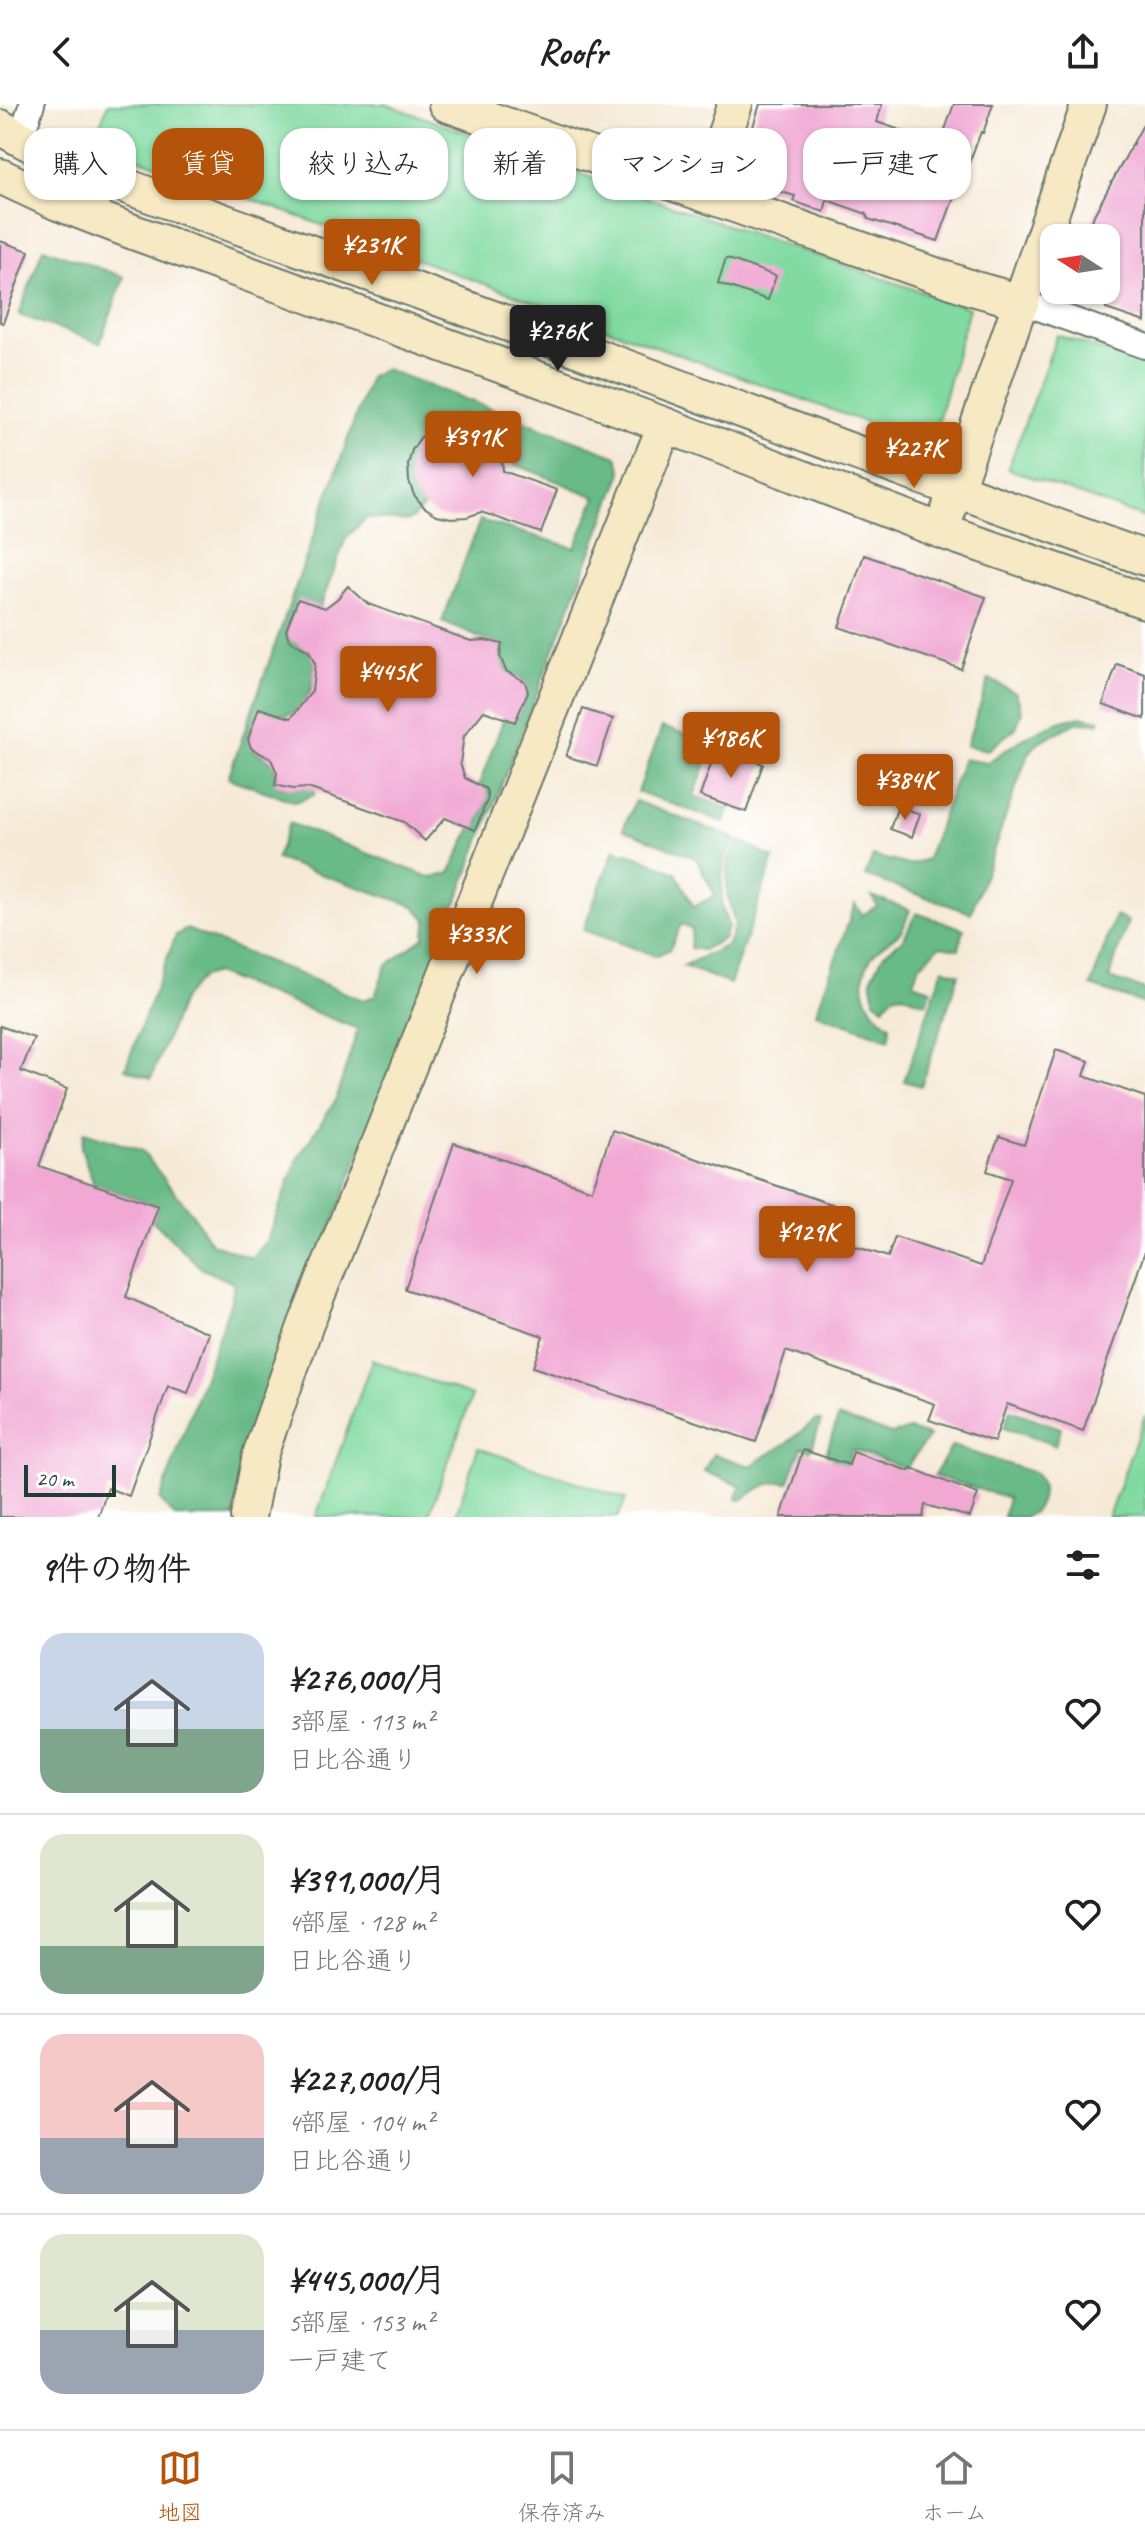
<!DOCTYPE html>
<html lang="ja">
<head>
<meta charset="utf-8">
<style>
  body { margin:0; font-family:Caveat,"Klee One",sans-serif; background:#f6f6f6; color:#222; height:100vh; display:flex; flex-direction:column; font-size:30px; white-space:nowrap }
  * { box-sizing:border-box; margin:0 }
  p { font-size:26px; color:#767676 }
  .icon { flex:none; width:44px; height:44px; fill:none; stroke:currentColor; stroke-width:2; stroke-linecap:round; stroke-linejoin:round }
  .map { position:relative; height:1413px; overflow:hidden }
  .panel { display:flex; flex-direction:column; background:#fff; flex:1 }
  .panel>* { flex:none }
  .banner { position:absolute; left:24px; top:24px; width:1098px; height:72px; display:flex; gap:16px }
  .needle { width:52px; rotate:282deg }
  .tools { position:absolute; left:1040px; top:120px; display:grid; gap:16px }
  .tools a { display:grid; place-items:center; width:80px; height:80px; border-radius:16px; background:#fff; box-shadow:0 2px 6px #0004; font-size:40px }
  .scale { position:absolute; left:24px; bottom:20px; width:92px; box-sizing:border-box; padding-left:8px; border:4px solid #1f3d34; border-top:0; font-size:22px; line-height:28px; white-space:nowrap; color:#1f3d34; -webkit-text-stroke:6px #fff; paint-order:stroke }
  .price { position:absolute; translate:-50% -68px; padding:0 18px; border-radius:8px; background:#b45309; color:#fff; font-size:26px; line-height:52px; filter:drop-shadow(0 2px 4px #0008) }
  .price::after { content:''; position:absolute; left:50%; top:48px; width:24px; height:18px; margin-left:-12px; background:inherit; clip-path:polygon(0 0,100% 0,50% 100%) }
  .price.on { background:#222; color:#fff }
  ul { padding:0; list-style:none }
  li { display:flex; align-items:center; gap:24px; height:200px; padding:0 40px }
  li+li { border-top:2px solid #e0e0e0 }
  li span { display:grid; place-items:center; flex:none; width:224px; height:160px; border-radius:24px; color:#555 }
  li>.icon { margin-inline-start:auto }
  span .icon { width:96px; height:96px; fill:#fffc; stroke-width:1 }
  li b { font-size:34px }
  h2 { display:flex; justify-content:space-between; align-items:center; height:96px; padding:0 40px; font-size:34px }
  .pill { padding:0 28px; border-radius:24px; background:#fff; box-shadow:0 2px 6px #0004; font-size:28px; line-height:72px }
  .pill.on { background:#b45309; color:#fff }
  header { display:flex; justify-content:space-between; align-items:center; height:104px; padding:0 40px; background:#fff; font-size:36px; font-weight:700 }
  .menu { display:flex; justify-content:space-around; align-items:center; height:112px; border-top:2px solid #e0e0e0; background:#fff; font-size:22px; color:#767676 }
  .menu a { display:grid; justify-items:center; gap:4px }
  .menu .on { color:#b45309 }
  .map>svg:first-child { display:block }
  .green { fill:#81daa0; stroke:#508c6a; stroke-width:2 }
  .forest { fill:#68ba86; stroke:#447c5d; stroke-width:2 }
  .building { fill:#f1a9d4 }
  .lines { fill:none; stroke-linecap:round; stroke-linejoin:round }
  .street-casing { stroke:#6a7a6d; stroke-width:28 }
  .secondary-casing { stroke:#6a7a6d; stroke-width:38 }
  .street { stroke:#fff; stroke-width:24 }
  .secondary { stroke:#f6e9c3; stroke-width:34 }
</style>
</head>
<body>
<header><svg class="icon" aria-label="back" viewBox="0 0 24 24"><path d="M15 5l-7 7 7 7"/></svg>Roofr<svg class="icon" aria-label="share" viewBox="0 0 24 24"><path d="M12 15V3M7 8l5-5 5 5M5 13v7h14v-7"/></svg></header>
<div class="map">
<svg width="1145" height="1413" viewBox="0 0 1145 1413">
  <rect width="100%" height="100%" fill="#fff"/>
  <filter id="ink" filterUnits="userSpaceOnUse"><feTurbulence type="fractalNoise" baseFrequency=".0125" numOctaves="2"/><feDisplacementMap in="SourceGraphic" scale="16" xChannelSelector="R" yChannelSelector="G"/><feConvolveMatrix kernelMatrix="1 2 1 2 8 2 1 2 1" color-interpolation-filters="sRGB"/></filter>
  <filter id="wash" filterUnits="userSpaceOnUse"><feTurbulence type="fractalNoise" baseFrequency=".006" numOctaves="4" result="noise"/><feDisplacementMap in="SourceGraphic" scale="32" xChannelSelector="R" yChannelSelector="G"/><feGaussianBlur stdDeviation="1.8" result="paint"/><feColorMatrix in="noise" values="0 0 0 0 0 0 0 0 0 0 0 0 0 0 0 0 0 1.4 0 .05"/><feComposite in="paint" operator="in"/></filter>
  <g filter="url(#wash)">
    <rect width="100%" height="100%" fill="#f6ead7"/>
    <path class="green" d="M108 0H386L654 96 969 204 931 342 93 38Z
      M1057 231 1145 261V414L1008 365Z
      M372 1256 472 1292 428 1413H316Z
      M1145 1311V1413H1108Z
      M478 1344 626 1395 618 1413H455Z"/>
    <path class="forest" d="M43 144 124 173 100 239 19 211Z
      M385 265 617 352 622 368 254 1324 234 1413H175L160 1396 232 1194 234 1179 202 1165 153 1117 158 1102 94 1081 81 1044 84 1028 141 1046 193 1111 211 1139 251 1154 266 1138 298 1054 335 997 358 925 215 869 202 873 183 894 151 974 125 965 176 831 187 825 363 896 375 892 386 862 424 833 427 816 414 802 276 755 289 719 432 774 450 769 471 724 478 720 488 695 485 685 479 681 504 614 511 616 517 613 528 588 525 578 506 567 500 552 502 540 485 536 442 518 480 416 575 444 596 393 502 355C469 277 373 339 424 403L409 417 366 414 346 434 320 503 302 497 296 500 286 526 289 536C296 540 306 543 310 549 322 566 309 603 289 610 281 613 272 608 264 606L258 609 248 635 251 645C270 655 278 658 276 681 290 685 305 688 317 678L314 691 295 698 228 674 370 272Z
      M989 575 1016 589 1022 608 1016 624 988 646 966 642Z
      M1081 612 1100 616 1099 619 1078 618 1040 637 1028 650 971 809 865 772 873 752 909 761 927 755 963 655 987 659C1017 637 1044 620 1081 612Z
      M662 623 714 639 694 692 729 705 724 718 638 688Z
      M635 697 736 735 725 753 722 775V802L728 822 723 835 702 846 690 844 692 825 681 820 670 845 656 852 583 826 614 746 637 752 676 769 694 803 715 791 696 754 623 725Z
      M739 737C755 741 759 750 774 754L730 880 683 862 728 841 735 820 727 790V769L730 752Z
      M872 792 910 806C907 812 906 818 903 824 898 833 886 838 878 845 853 871 862 903 890 921L889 935 816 909 855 800 862 811 877 802Z
      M916 809 964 825 959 845 940 842 919 862 913 879 931 885 926 899 902 890 893 892 884 903 875 896 871 875 884 850 904 834Z
      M1115 812 1128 817 1109 874 1145 886V900L1091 882Z
      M943 864 959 870 921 982 904 977Z
      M1010 1306 1061 1324 1055 1341 1004 1324Z
      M838 1313 891 1330 910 1326 929 1332 906 1364 852 1345 842 1375 827 1371 833 1353 826 1350Z
      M815 1316 821 1317 811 1346 802 1343 788 1379C770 1375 755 1387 741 1396L736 1395 741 1382 704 1367 713 1350 750 1362 790 1337Z
      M952 1342 1035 1369C1047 1383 1043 1408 1023 1413 1017 1413 1009 1413 1003 1413L1008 1394 934 1372Z"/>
    <g id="blocks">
      <path class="building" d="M760 0H882L877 18 940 40 954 0H993L983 29 981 28 960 82H958L938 137 868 115 867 110 827 96 824 108 793 97 795 92 737 75Z
        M1145 17V218L1106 205V134H1087L1094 111Z
        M0 137 29 147 3 219 0 218Z
        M726 154 776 172 768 196 718 179Z
        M460 319 474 322 486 330 496 341 502 355 503 367 557 386 541 429 481 408 467 413 451 414 437 411 424 403 414 391 409 377 408 361 412 346 420 334 432 325 445 320Z
        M864 451 986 493 961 565 839 523Z
        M348 482 368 500 471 537 485 536 502 540 500 552 506 567 525 578 528 588 515 618 484 607 464 632 460 659 465 674 486 685 488 694 475 726 445 714 425 737 404 718 308 684 293 685 275 681 277 669 271 655 251 644 248 635 259 604 291 614 312 587 315 560 309 547 289 536 286 526 298 495 325 504 337 495Z
        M1117 560 1145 570V615L1103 600Z
        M583 605 613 615 597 662 566 652Z
        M717 643 763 660 746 708 700 692Z
        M898 702 920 710 912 733 890 725Z
        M0 922 34 934 21 967 67 985 39 1062 158 1102 126 1193 209 1229 188 1289 168 1282 129 1392 108 1384 98 1413H0Z
        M1056 946 1089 957 1084 972 1145 993V1147L1083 1327 1007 1300 994 1338 929 1316 935 1300 786 1247 756 1338 533 1263 543 1232 405 1185 454 1039 592 1086 612 1026 834 1101 824 1132 888 1153 895 1133 981 1162 1011 1075 987 1067 992 1051 999 1033 1024 1041Z
        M803 1346 849 1361 853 1348 909 1367 911 1364 978 1390 970 1413 925 1401 923 1413H781Z"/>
    </g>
  </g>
  <g filter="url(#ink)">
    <use href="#blocks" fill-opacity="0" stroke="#6a7a6d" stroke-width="2"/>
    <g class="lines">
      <g class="street-casing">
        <path id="street" d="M20 35 32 0
          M1022 198 1145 242"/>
      </g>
      <g class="secondary-casing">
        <path id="secondary" d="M446 0 972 184 1022 198
          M0 23C59 59 127 83 192 106 271 134 350 162 429 191 668 277 905 369 1145 454
          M0 72 58 99 136 129 665 321 941 427 1145 497
          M705 89 735 0
          M948 408 1089 0
          M248 1413 260 1351 306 1220 665 321"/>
      </g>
      <use href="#street" class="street"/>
      <use href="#secondary" class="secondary"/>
    </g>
  </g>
</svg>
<div class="tools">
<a><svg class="needle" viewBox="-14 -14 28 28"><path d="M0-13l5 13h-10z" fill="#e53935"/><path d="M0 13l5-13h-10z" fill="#767676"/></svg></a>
</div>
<div class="scale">20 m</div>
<b class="price" style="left:372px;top:183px">¥231K</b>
<b class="price on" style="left:558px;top:269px">¥276K</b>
<b class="price" style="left:473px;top:375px">¥391K</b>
<b class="price" style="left:914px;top:386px">¥227K</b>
<b class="price" style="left:388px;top:610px">¥445K</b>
<b class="price" style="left:731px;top:676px">¥186K</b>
<b class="price" style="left:905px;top:718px">¥384K</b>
<b class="price" style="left:477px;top:872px">¥333K</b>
<b class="price" style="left:807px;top:1170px">¥129K</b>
<div class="banner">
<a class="pill">購入</a>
<a class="pill on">賃貸</a>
<a class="pill">絞り込み</a>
<a class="pill">新着</a>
<a class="pill">マンション</a>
<a class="pill">一戸建て</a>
</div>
</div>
<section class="panel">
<h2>9件の物件<svg class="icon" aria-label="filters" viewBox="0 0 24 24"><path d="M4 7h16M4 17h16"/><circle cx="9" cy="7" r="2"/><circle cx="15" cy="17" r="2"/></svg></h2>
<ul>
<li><span style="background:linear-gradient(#c9d6e8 60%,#7fa58c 0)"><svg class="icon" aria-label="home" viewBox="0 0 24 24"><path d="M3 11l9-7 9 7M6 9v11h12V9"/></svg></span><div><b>¥276,000/月</b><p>3部屋 · 113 m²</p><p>日比谷通り</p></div><svg class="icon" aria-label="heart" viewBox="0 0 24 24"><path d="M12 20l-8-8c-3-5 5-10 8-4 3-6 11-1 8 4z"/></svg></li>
<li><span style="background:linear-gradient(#dfe7d0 70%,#7fa58c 0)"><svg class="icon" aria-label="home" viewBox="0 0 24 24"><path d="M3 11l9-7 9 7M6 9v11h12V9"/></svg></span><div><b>¥391,000/月</b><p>4部屋 · 128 m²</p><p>日比谷通り</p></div><svg class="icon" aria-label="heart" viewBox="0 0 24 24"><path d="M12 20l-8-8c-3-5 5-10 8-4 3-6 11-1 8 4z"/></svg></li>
<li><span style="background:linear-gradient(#f6c9c9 65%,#9aa5b1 0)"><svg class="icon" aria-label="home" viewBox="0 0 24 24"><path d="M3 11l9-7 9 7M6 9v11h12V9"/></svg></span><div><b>¥227,000/月</b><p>4部屋 · 104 m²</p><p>日比谷通り</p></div><svg class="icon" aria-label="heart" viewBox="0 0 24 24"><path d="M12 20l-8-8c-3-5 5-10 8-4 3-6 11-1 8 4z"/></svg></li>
<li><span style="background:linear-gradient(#dfe7d0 60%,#9aa5b1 0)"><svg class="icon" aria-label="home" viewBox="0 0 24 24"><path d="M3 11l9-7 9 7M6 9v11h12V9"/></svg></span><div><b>¥445,000/月</b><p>5部屋 · 153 m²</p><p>一戸建て</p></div><svg class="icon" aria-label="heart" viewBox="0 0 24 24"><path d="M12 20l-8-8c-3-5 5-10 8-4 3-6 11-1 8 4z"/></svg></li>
</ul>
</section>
<nav class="menu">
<a class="on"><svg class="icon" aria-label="map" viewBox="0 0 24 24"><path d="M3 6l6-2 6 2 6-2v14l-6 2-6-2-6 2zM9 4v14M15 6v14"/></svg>地図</a>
<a><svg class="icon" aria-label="saved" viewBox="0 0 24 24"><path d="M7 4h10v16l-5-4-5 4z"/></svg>保存済み</a>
<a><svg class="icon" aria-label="home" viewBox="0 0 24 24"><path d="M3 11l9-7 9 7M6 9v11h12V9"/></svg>ホーム</a>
</nav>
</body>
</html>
